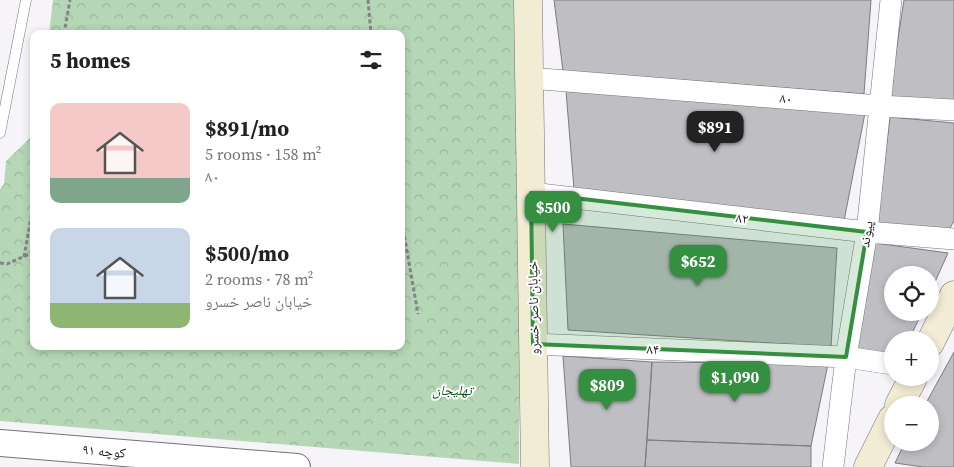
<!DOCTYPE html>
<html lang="en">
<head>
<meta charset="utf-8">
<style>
  body { margin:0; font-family:"Source Serif 4","Noto Naskh Arabic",serif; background:#f6f6f6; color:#222; height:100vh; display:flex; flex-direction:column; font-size:19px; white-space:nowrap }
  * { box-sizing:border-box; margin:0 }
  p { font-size:16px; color:#767676 }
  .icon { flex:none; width:28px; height:28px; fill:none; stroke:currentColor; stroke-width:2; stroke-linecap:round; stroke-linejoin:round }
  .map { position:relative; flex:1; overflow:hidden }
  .details { position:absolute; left:30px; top:30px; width:375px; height:320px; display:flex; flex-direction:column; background:#fff; border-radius:10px; box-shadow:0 2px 8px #0003 }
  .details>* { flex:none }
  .fabs { position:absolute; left:884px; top:266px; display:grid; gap:10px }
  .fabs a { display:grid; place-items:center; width:55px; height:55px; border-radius:50%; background:#fff; box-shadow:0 2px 8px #0003; font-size:25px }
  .price { position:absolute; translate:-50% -42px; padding:0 11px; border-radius:10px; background:#358f40; color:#fff; font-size:16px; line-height:32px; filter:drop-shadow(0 1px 2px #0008) }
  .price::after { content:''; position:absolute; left:50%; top:30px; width:15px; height:11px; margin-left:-8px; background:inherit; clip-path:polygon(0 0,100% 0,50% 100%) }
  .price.on { background:#222; color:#fff }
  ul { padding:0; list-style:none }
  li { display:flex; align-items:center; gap:15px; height:125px; padding:0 20px }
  li span { display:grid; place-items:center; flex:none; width:140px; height:100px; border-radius:10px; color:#555 }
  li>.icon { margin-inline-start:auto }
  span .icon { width:60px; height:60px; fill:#fffc; stroke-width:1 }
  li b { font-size:21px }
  h2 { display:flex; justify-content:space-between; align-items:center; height:60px; padding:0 20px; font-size:21px }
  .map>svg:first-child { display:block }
  .park { fill:url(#park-crowns) }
  .building { fill:#bfbec3; stroke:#7d7c81 }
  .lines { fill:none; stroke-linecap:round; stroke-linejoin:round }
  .service-casing { stroke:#757377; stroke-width:11 }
  .minor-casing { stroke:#757377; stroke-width:22 }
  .tertiary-casing { stroke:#757377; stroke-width:28 }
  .secondary-casing { stroke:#757377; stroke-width:29 }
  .path { stroke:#858387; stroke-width:3; stroke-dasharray:4 2.5; stroke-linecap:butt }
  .service { stroke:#fff; stroke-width:10 }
  .minor { stroke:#fff; stroke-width:21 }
  .tertiary { stroke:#fff; stroke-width:26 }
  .secondary { stroke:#f2ecd5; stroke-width:28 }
  .marked { fill:#358f40; fill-opacity:0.2; stroke:#358f40; stroke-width:4; stroke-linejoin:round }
  .labels { text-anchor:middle; stroke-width:4; stroke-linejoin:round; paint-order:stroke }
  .street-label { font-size:14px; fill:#1e1d1f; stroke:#fff }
  .park-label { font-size:14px; font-style:italic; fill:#074d16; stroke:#fff }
</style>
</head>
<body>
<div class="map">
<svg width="954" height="467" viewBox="0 0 954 467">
  <defs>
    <pattern id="park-crowns" width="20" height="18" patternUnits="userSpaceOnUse" patternTransform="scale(1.25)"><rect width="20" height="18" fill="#b5d7b6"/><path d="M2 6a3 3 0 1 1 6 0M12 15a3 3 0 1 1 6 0" fill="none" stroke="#9bb89c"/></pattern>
  </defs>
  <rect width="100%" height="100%" fill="#f6f4f9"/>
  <path class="park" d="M53 0H522L519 464 0 421V189L4 184 6 161 34 134V346H401V34H49Z"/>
  <path class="building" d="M554 0H871L864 94 563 71Z
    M904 0H954V103L889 97Z
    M566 91 865 113 844 221 574 189Z
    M890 117 954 123V221L949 230 877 227Z
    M563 224 837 248 831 347 568 330Z
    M875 243 948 253 930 293V275H892V312H922L909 340H892V357L857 348Z
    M954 352V467H923L895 463 905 442H930V405H925Z
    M563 356 652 362 645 467H571Z
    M652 362 828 364 811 446 647 440Z
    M647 440 811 446V467H645Z"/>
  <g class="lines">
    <g class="service-casing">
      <path id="service" d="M0 133 26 0"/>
    </g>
    <g class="minor-casing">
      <path id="minor" d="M529 78 880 106 954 110
        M531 193 867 232 954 239
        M533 344 846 357 892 364
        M833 467 846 357 867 232 891 0"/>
    </g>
    <g class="tertiary-casing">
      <path id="tertiary" d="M0 443 297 467"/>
    </g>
    <g class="secondary-casing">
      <path id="secondary" d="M528 0 535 467
        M930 343 954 295
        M899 405 913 378
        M868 467 892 419"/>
    </g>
    <path class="path" d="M368 0 371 34
      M64 34 70 0
      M401 217 418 314
      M24 257 34 201
      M0 263 7 264 34 252"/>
    <use href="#service" class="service"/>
    <use href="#minor" class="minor"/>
    <use href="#tertiary" class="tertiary"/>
    <use href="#secondary" class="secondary"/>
  </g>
  <path class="marked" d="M531 193 867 232 846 357 533 344Z"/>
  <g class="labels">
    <g class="street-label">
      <text transform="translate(786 98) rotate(5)" y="5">۸۰</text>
      <text transform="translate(742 218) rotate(7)" y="5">۸۲</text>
      <text transform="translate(866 234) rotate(-82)" y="5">پیوند</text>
      <text transform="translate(533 308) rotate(-91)" y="5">خیابان ناصر خسرو</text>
      <text transform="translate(653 349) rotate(2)" y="5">۸۴</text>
      <text transform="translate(104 451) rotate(5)" y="5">کوچه ۹۱</text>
    </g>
    <g class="park-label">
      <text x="452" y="395">تهلیجان</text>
    </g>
  </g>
</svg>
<div class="fabs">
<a><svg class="icon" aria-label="locate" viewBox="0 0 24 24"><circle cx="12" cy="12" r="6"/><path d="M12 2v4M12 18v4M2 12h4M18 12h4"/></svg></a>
<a>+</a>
<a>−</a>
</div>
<b class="price on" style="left:715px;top:153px">$891</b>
<b class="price" style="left:553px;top:233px">$500</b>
<b class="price" style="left:698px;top:287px">$652</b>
<b class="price" style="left:735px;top:403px">$1,090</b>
<b class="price" style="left:607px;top:411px">$809</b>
<section class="details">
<h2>5 homes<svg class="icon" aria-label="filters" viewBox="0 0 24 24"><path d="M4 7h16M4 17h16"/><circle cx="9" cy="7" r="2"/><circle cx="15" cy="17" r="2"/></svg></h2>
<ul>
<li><span style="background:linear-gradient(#f6c9c9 75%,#7fa58c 0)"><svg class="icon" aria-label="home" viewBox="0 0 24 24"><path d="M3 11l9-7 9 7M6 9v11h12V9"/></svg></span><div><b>$891/mo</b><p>5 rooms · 158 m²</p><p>۸۰</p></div></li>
<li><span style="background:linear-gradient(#c9d6e8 75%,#8fb573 0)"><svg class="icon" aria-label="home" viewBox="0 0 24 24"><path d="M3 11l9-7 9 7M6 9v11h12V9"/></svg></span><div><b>$500/mo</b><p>2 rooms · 78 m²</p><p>خیابان ناصر خسرو</p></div></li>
</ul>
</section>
</div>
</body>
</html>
